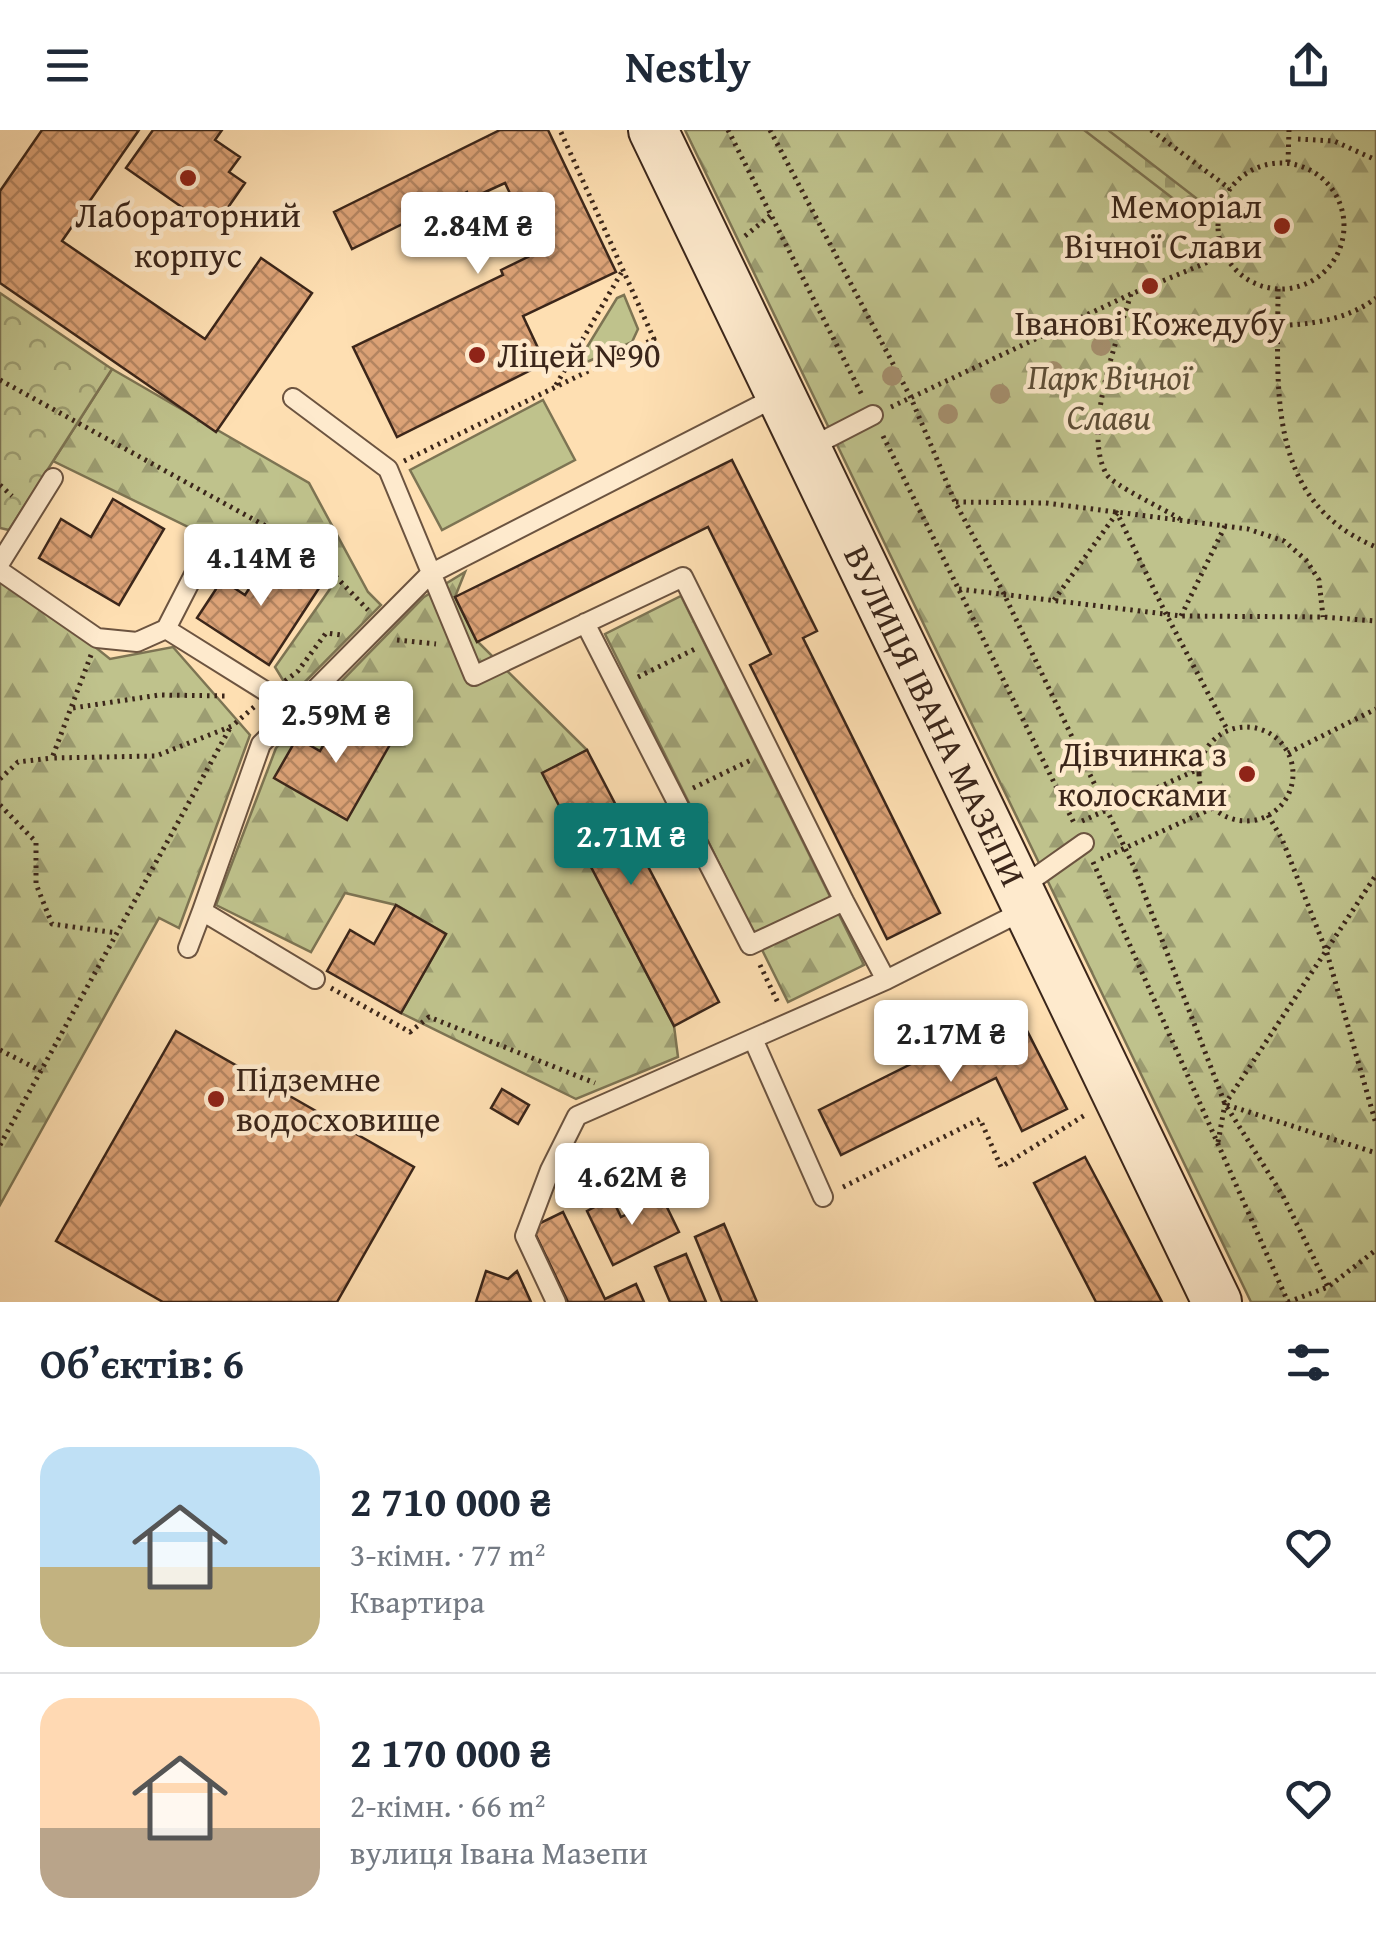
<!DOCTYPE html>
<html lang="uk">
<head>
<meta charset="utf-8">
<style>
  body { margin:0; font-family:"Gentium Book Plus",serif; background:#f6f6f7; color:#1f2937; height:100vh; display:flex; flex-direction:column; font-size:38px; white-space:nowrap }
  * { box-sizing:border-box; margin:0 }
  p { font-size:32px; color:#747a83 }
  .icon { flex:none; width:55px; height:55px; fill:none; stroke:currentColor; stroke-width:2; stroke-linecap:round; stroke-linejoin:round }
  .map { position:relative; height:1172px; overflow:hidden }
  .side { display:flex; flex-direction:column; background:#fff; flex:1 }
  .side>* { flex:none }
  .price { position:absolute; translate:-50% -85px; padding:0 22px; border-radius:10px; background:#fff; color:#222; font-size:32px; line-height:65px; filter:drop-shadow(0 2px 5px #0008) }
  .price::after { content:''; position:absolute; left:50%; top:60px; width:30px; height:22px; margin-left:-15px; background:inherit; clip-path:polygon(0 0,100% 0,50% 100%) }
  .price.selected { background:#0f766e; color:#fff }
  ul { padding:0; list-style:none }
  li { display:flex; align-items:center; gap:30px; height:250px; padding:0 40px }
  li+li { border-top:2px solid #e0e1e3 }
  li span { display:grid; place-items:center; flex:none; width:280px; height:200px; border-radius:30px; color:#555 }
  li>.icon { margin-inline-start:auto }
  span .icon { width:120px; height:120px; fill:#fffc; stroke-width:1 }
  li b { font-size:42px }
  h2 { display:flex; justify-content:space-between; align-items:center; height:120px; padding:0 40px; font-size:42px }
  header { display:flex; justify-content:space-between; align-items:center; height:130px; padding:0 40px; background:#fff; font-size:45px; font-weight:600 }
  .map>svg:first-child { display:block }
  .grass { fill:#bfc28c; stroke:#7d7453; stroke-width:2.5 }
  .forest { fill:url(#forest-firs); stroke:#7d7453; stroke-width:2.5 }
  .cemetery { fill:url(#cemetery-stones); stroke:#7d7453; stroke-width:2.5 }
  .park { fill:url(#park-crowns); stroke:#7d7453; stroke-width:2.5 }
  .building { fill:url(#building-cross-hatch); stroke:#3b261a; stroke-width:2.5 }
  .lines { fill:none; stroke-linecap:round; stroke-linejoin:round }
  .lane-casing { stroke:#6c5440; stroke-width:22 }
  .secondary-casing { stroke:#3b261a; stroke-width:52 }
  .path { stroke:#3b261a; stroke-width:5; stroke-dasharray:2.5 5; stroke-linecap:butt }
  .lane { stroke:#feeacd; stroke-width:18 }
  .secondary { stroke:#feeacd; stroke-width:48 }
  .tree { fill:#a58f6e }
  .poi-dot { fill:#8f2418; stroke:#feeacd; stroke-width:4 }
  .labels { text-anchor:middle; stroke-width:9; stroke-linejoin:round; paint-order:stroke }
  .poi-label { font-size:35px; fill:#3b261a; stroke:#feeacd; text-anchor:end }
  .park-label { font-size:35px; font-style:italic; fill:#5c4d36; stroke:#feeacd }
  .street-label { font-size:35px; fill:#3b261a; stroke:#feeacd }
</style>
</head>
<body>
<header><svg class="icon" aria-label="menu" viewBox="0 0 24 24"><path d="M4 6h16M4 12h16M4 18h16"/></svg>Nestly<svg class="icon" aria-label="share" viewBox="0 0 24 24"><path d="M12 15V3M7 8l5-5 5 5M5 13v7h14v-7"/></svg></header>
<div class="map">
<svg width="1376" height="1172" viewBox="0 0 1376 1172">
  <defs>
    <pattern id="forest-firs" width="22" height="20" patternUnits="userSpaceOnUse" patternTransform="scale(2.5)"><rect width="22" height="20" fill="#bfc28c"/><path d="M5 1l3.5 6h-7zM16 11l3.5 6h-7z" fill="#9c9d72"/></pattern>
    <pattern id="cemetery-stones" width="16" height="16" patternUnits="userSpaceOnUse" patternTransform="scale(2.5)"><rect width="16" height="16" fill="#bfc28c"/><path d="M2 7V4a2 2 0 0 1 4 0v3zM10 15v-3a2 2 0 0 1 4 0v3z" fill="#9c9d72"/></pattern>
    <pattern id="park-crowns" width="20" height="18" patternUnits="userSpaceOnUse" patternTransform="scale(2.5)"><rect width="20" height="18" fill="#bfc28c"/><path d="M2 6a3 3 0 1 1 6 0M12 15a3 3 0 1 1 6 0" fill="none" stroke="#9c9d72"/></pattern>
    <pattern id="building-cross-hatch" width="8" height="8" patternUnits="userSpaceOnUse" patternTransform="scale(2.5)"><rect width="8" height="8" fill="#dda377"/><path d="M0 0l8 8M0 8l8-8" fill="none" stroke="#b48561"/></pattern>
  </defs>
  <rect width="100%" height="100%" fill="#fedfb2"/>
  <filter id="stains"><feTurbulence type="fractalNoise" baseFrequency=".002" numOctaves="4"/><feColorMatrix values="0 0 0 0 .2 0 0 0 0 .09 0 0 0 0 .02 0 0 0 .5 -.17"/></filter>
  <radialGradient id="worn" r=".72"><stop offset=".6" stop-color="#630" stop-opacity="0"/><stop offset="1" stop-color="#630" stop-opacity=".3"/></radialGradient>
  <path class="grass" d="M624 165 638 199 632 212 587 232 584 222 617 168Z
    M543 270 575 330 442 400 410 340Z"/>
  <path class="forest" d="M685 0H1376V1172H1251Z
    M112 239 309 353 368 462 381 475 292 565 275 537 330 459 275 420 219 412 53 331Z
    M0 441 110 529 173 517 250 605 179 798 159 788 0 1075Z
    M465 442 455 467 477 511 587 620 543 643 674 896 678 927 576 969 401 883 446 804 396 775 345 763 311 822 216 775 276 618 424 467Z
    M681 466 864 835 788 872 605 504Z"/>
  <path class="cemetery" d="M1084 0H1108L1196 68 1188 80Z"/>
  <path class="park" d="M0 163 112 239 9 400 0 398Z"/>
  <path class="building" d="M42 0H139L62 111 205 209 261 128 312 163 216 302 0 153V61Z
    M153 0H222L215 10 240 27 229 42 245 53 213 99 126 38Z
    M500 0H548L616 142 523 186 545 233 397 307 353 217 503 145 501 140 538 122 505 53 470 69 467 62 352 119 334 82Z
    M732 330 817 501 803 508 940 783 887 809 750 535 771 524 708 397 477 512 455 467Z
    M113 369 164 399 119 475 39 428 61 389 91 407Z
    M272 423 321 455 269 535 197 488 222 450 245 465Z
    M342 582 392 611 347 690 274 648 297 608 320 621Z
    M587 620 719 872 674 896 542 643Z
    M396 775 446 804 401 883 327 841 350 800 374 814Z
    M1017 881 1067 979 1022 1001 996 948 841 1025 819 980Z
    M176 901 414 1037 337 1172H163L56 1111Z
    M502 959 529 975 518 994 491 978Z
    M1085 1027 1162 1172H1096L1034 1053Z
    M662 1067 679 1102 613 1135 587 1081 612 1068 621 1087Z
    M563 1082 605 1169 636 1154 644 1172H568L532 1097Z
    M724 1094 757 1172H722L695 1107Z
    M686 1124 706 1172H670L655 1137Z
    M486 1141 508 1149 517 1141 531 1172H476Z"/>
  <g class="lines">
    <g class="lane-casing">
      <path id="lane" d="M293 268 388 339 474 546 683 447 844 771 886 850
        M807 319 873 285
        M0 433 53 348
        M0 441 97 508 137 512 166 499 270 564 290 585
        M585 493 750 815 844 771
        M166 499 205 423
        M1019 759 1084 713
        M188 818 202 781
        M315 849 202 781 261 614 430 444 778 266
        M753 909 823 1067
        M556 1172 525 1106 550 1040 577 986 886 850 1027 779"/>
    </g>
    <g class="secondary-casing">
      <g id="secondary">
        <path id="s1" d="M653 0 1217 1172"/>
      </g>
    </g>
    <path class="path" d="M728 0 862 265
      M770 0 911 268 955 372 1003 462 1134 737 1225 974 1283 1066 1328 1157
      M1151 0 1230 59
      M1298 9 1334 11 1376 30
      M1288 32 1289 0
      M1218 96a63 63 0 1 1 126 0a63 63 0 1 1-126 0Z
      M745 106 771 85
      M1278 159C1278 258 1265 371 1376 417
      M1131 164C1118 208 1081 302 1107 345 1113 355 1166 380 1180 389
      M1290 195C1321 193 1351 187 1376 168
      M0 250 311 421 368 480
      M556 255 623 140
      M891 277 1131 164 1225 125
      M883 306 1075 695
      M404 331 654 209 560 0
      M0 355 12 366
      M956 372 1046 373 1248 399 1284 411 1306 430 1319 450 1323 487
      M959 459 1181 486 1323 487 1376 491
      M1054 470 1117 383 1166 484 1228 601
      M1181 486 1225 396
      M397 510 436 514
      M91 525 52 628 156 626 232 596 254 577
      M638 547 695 519
      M285 551 298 541 326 503 341 505
      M73 578 159 565 229 566
      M1199 644a47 47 0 1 1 94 0a47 47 0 1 1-94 0Z
      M1288 623 1376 579
      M0 649 18 632 52 628
      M693 658 751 630
      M0 675 36 712V754L52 794 117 803
      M1268 685 1282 709 1327 823 1376 994
      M1082 691 1199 639
      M1101 729 1213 678
      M1093 732 1288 1172
      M760 835 779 875
      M331 858 410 902 429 887 595 953
      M0 920 41 941
      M1227 975 1376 1023
      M1218 1012 1225 974 1376 745
      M0 1015 230 598
      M843 1057 980 989 1001 1037 1085 985
      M1288 1172 1328 1157 1376 1120"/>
    <use href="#lane" class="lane"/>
    <use href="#secondary" class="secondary"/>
  </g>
  <g class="tree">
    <circle cx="1151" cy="190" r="10"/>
    <circle cx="1101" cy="216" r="10"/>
    <circle cx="1053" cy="241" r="10"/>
    <circle cx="892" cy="246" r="10"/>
    <circle cx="1000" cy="264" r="10"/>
    <circle cx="948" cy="284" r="10"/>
  </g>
  <g class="poi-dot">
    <circle cx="188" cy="48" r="10"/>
    <circle cx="1282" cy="96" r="10"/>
    <circle cx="1150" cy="156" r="10"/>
    <circle cx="477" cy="225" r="10"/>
    <circle cx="1247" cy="644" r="10"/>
    <circle cx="216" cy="969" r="10"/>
  </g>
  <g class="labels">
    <g class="poi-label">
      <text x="1262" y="88">Меморіал<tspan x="1262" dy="40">Вічної Слави</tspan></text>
      <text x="188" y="97" text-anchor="middle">Лабораторний<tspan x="188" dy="40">корпус</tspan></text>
      <text x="1150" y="205" text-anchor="middle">Іванові Кожедубу</text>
      <text x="497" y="237" text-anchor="start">Ліцей №90</text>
      <text x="1227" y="636">Дівчинка з<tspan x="1227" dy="40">колосками</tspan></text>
      <text x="236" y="961" text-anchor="start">Підземне<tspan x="236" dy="40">водосховище</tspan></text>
    </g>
    <g class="park-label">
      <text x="1109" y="259">Парк Вічної<tspan x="1109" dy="40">Слави</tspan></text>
    </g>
    <g class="street-label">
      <text dy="12" stroke="none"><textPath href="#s1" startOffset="650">ВУЛИЦЯ ІВАНА МАЗЕПИ</textPath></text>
    </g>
  </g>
  <rect width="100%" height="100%" filter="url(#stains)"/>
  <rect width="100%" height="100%" fill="url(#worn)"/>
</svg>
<b class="price" style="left:478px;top:147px">2.84M ₴</b>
<b class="price" style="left:261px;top:479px">4.14M ₴</b>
<b class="price" style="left:336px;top:636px">2.59M ₴</b>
<b class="price selected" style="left:631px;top:758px">2.71M ₴</b>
<b class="price" style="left:951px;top:955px">2.17M ₴</b>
<b class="price" style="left:632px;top:1098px">4.62M ₴</b>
</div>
<section class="side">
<h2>Об’єктів: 6<svg class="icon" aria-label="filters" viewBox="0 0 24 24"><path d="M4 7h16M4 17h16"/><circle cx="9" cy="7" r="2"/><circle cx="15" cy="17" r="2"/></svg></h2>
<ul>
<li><span style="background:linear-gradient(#bfe0f5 60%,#c2b280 0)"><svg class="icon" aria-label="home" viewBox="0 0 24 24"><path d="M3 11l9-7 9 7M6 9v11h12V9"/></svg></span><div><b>2 710 000 ₴</b><p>3-кімн. · 77 m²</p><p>Квартира</p></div><svg class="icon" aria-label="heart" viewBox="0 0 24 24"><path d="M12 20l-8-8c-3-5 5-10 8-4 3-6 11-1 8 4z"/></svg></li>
<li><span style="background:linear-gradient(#ffd9b3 65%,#b9a48a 0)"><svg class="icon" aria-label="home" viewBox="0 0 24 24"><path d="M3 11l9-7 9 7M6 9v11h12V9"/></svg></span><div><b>2 170 000 ₴</b><p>2-кімн. · 66 m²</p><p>вулиця Івана Мазепи</p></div><svg class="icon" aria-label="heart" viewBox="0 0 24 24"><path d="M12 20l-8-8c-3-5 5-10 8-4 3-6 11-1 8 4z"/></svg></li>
</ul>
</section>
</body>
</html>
